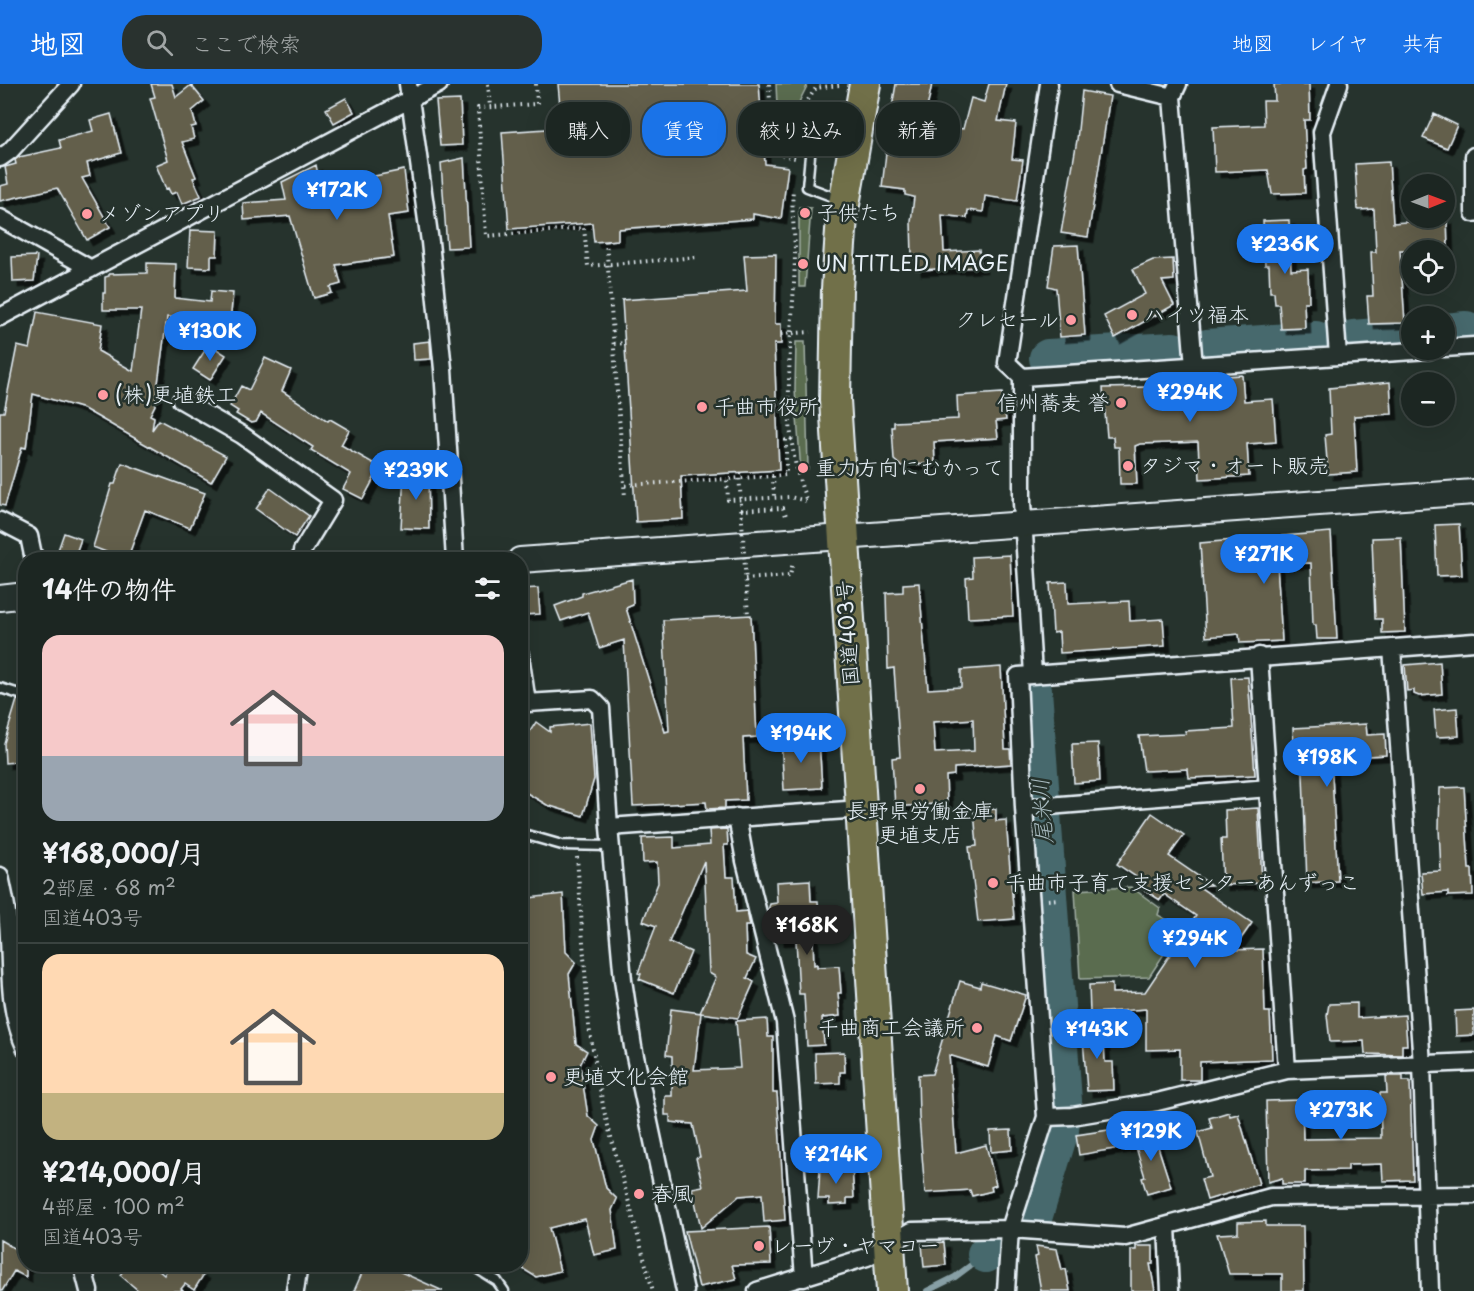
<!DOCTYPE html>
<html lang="ja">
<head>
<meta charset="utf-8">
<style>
  body { margin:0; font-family:"Playpen Sans","Klee One",sans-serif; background:#29322f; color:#f1f3f6; height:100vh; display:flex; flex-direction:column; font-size:22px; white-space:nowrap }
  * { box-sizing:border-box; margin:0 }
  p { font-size:20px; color:#a0a5a5 }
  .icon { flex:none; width:33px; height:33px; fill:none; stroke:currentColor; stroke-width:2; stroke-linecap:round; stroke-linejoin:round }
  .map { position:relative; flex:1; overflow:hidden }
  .panel { position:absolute; left:18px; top:468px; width:510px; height:720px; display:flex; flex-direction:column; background:#1c2622; border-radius:24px; box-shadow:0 6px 24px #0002,0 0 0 2px #3a4340 }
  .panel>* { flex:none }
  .hud { position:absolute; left:546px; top:18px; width:570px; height:54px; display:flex; gap:12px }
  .needle { width:39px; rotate:89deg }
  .tools { position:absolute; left:1401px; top:90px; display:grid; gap:12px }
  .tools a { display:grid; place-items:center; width:54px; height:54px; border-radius:50%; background:#1c2622; box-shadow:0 6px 24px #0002,0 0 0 2px #3a4340; font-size:30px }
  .price { position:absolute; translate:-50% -51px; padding:0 14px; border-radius:21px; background:#1a73e8; color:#fff; font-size:20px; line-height:39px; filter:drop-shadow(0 2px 3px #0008) }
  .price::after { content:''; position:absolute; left:50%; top:36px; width:18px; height:14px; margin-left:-9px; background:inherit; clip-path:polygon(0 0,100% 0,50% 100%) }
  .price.on { background:#222; color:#fff }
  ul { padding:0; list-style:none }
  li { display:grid; align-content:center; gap:12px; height:318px; padding:0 24px }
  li+li { border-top:2px solid #3a4340 }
  li span { display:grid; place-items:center; height:186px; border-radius:18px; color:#555 }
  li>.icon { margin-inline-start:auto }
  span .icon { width:108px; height:108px; fill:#fffc; stroke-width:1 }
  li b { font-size:26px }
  h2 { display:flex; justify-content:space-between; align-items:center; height:72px; padding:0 24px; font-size:26px }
  .chip { padding:0 21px; border-radius:24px; background:#1c2622; box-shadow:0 6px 24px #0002,0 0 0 2px #3a4340; font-size:21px; line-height:54px }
  .chip.on { background:#1a73e8; color:#fff }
  header { display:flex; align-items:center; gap:36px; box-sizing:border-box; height:84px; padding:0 30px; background:#1a73e8; color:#fff }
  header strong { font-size:28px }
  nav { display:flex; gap:33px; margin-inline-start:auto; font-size:21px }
  .search { width:420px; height:54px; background:#29322f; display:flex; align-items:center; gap:15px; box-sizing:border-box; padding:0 21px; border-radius:24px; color:#a0a5a5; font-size:22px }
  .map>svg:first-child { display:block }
  .green { fill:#5a6c4f; stroke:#a1aea4; stroke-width:1.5 }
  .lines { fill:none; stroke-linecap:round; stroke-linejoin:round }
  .stream { stroke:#879fa5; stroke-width:6 }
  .river { stroke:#47696d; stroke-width:38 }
  .building { fill:#635f4c; stroke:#e8f1f8; stroke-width:1.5; fill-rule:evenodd; filter:url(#shadow) }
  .lane-casing { stroke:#e8f1f8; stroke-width:13 }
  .street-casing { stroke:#e8f1f8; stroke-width:21 }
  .secondary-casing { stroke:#e8f1f8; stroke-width:28 }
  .highway-casing { stroke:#e8f1f8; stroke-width:34 }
  .path { stroke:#e8f1f8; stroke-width:4; stroke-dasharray:1.5 4.5; stroke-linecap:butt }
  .lane { stroke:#26332d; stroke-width:8 }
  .street { stroke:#26332d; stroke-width:16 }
  .secondary { stroke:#26332d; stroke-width:24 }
  .highway { stroke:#71704a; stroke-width:30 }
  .path-bridge { stroke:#e8f1f8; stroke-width:4; stroke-dasharray:1.5 4.5; stroke-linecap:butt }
  .poi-dot { fill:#ff9aa2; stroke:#26332d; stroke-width:2 }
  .labels { text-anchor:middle; stroke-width:5; stroke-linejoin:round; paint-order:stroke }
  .poi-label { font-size:21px; fill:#e8f1f8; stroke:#26332d; text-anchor:start }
  .street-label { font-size:21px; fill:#e8f1f8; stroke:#26332d }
  .water-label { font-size:22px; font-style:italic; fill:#a8bbc0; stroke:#26332d }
</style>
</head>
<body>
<header>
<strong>地図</strong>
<div class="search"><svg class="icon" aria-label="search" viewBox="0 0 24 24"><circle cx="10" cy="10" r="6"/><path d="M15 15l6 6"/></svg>ここで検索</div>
<nav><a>地図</a><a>レイヤ</a><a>共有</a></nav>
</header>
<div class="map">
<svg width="1474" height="1207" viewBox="0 0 1474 1207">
  <defs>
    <filter id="shadow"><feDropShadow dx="5.5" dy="5.5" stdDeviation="0" flood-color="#0009"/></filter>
  </defs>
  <rect width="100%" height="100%" fill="#26332d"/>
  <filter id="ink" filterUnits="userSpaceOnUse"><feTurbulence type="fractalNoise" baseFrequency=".0167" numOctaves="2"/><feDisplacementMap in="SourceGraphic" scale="12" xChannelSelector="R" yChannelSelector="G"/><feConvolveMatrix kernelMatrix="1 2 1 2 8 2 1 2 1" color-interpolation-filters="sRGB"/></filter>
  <g filter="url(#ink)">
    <path class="green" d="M776 0H808L800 16 790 67 779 64Z
      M799 123 811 124 805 203H799Z
      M796 258H805L808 385 801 388 795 306Z
      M1131 803 1160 824 1158 831 1181 844 1149 893 1080 895 1075 806Z"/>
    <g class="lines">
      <path class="stream" d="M927 1207 955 1193 986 1170"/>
      <path class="river" d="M1444 248 1466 246
        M1353 255 1412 250
        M1207 264 1316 256
        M1048 274 1173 267
        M1033 606 1063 1017 1060 1046 1034 1131
        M986 1170 995 1164"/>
    </g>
    <path class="building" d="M151 0H172L176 13 191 1 204 17 192 27 196 42 191 43 194 55 182 58 196 93 193 94 201 112 182 120 177 108 171 110 168 104 166 105 156 81 168 76 150 14 155 13Z
      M558 0H759L765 80 788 83 781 135 753 130V135L618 145V156L594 158 592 139 509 145 502 48 562 44Z
      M896 0H932L924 39 963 45 971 14 984 18 989 0H1006L998 37 1016 39 1012 75 1023 76 1017 117 985 112 983 128 968 126 967 134 942 131 944 168 979 166 981 183 916 186 915 171H912L911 138 914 113 905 111V106L882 103 886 69 896 71 900 34 891 29Z
      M1274 0H1309L1310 36H1304L1307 85 1304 86 1305 109 1272 110 1268 86 1215 88 1213 43 1264 41 1263 17H1275Z
      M1082 7 1110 12 1088 153 1061 149 1077 56Z
      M346 14 354 28 334 39 326 25Z
      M460 16 462 61 440 62 436 17Z
      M111 30 121 69 87 79 90 92 82 94 110 143 87 156 57 104 0 117V102L8 100 5 83 16 80 15 76 19 73 61 64 59 56 93 47 90 36Z
      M1434 30 1457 41 1447 64 1423 54Z
      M464 74 469 163 447 164 441 79Z
      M1389 78 1393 139 1447 135 1448 166H1400L1405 239 1369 240 1367 212H1373L1371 168H1376L1374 125 1358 126 1355 80Z
      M316 81 320 100 330 99 331 101 404 86 409 129 388 132 394 173 336 181 341 200 330 203 332 209 314 214 290 132 244 136 243 119 286 116 282 98Z
      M1289 136 1291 186 1308 185 1309 218H1304L1305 244 1281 245 1279 220H1275L1274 208H1270L1269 181H1265L1263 137Z
      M190 146 218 147 217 172H211V184L188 183Z
      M1078 161 1085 251 1060 253 1056 204 1048 202 1054 162Z
      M776 170 775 240H781V260H774L779 386 681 392 683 435 636 438 622 216 747 207 744 171Z
      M37 172 34 197 13 198 12 173Z
      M1173 175 1174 196 1162 197 1174 221 1115 254 1104 232 1145 210 1133 185 1153 176Z
      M147 179 176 180 175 214 210 218 211 207 233 209 230 239 167 233 155 321 150 331 154 333 152 346 159 336 226 372 211 398 84 325 33 310 26 364 22 363 5 422 0 421V328H4L17 262 30 265 37 228 102 240 98 267 133 287 141 226H103V209H105V193L109 192V190L147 189Z
      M430 257 431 275 414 276 413 259Z
      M209 260 226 271 210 296 193 285Z
      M265 274 291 286 282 307 328 337 330 335 349 346 341 361 380 383 363 415 343 405 351 390 311 366 313 363 261 329 256 338 251 339 236 330 238 327 230 322 241 302 249 306Z
      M1242 291 1244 317 1273 315 1276 358 1247 360 1249 392 1200 395 1198 358 1140 360 1135 362 1137 400H1120L1119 363H1114L1113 353H1107L1103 304 1195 302 1194 294Z
      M1390 298 1392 330 1354 332 1357 388 1328 390 1325 351 1331 350 1329 304Z
      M1002 309 1006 336 996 337 998 354 934 358 935 379 901 382 894 376 892 343H894V338L958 335 957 312Z
      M122 379 205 409 190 444 145 426 127 476 93 463 112 400H115Z
      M404 388H428L429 445 401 444Z
      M270 404 309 432 295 453 256 425Z
      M1459 440 1462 491 1437 492 1435 441Z
      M1331 448 1337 555H1317L1316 541H1313L1311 479 1277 480 1282 557 1240 559 1239 550 1206 553 1200 459Z
      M64 449 81 455 75 472 58 466Z
      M1401 453 1405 548 1382 549V535H1375L1372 454Z
      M1010 471 1013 532 968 534 966 494 973 493 972 473Z
      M632 495 633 521 626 524 665 648 669 647 663 536 751 531 757 653 743 654 746 716 725 717V724L707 725 706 718 633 722 624 556 599 564 588 528 561 537 555 522 582 512V509Z
      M1067 498 1068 520 1129 517 1130 537 1163 535 1165 562 1060 569 1059 548 1053 549 1050 499Z
      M919 499 928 605 961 603V586L1001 583 1005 665H1010L1011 680 954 684V691L946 692 947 719 895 723 892 674 900 673 894 584 888 585 886 509 903 508V500ZM973 635 974 667 935 669 933 638Z
      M538 504 540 530 520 531V505Z
      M1440 578 1442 610 1419 612 1414 610V606L1407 607 1405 581Z
      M1248 593 1255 691 1189 694 1188 685 1144 687 1139 652 1186 650 1185 647 1234 644 1231 594Z
      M17 616 26 618V677L5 679 4 659Z
      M1457 624 1459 652 1436 653 1434 626Z
      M536 638 550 648V643L590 639 594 695 583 732 547 721 520 705V663Z
      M1366 640 1367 651 1385 650 1386 671 1331 674 1338 797 1307 799 1302 663 1294 664 1293 644Z
      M804 653 805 656 819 655 822 704 784 706 781 654Z
      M1098 659 1100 697 1074 699 1072 660Z
      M1464 703 1469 785H1472L1473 811 1448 812V808L1423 810 1421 788 1441 787 1439 744 1440 704Z
      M1258 724 1262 799 1223 801 1221 755H1226L1225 726Z
      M996 725V737L1006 736 1014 835 978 838 969 763 977 762 974 727Z
      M1152 729 1184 751 1169 772 1211 801 1198 802 1252 839 1233 866 1263 865 1265 928H1270L1272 975 1200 978V996H1180V965L1146 966V925L1090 929 1089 901 1112 900V909L1145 908 1196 832 1164 810 1160 816 1138 802 1142 797 1117 780Z
      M727 745 728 761H724L726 793H734L736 828 747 827 750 842H745L746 871 756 875 747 894 754 898 738 934 700 929 716 893 709 889 704 777 669 858 691 868 674 909 639 895 641 890 638 889 656 842 643 837 658 799 657 778 643 779 642 754 674 753V764L710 761 709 746Z
      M810 796 811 817H818L819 833H812L814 881 817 880V883L839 882 841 909H838L840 932 822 934 824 961 807 962 804 910H799L796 855 779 856 778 842H772L768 826 770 820 777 819 776 798Z
      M563 810 566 868 576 878 569 890 576 960 587 967 580 981 588 1032 599 1042 594 1056 606 1104 617 1115 612 1126 617 1166 594 1171 585 1135 549 1144 560 1187 536 1193 520 1183V815Z
      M960 897 980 903 981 898 1026 911 1011 957 997 952 988 983 949 971 956 1069 986 1061 996 1101 991 1103 992 1107 972 1112 970 1106 925 1109 919 1033 918 991 932 990Z
      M1357 919V934L1405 931 1407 961H1402V971L1365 970 1364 957 1330 958 1327 931 1329 920Z
      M671 925 701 929 694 986 740 984 736 937 767 935 768 953H773V1009H777L785 1136 764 1138 762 1110 739 1112 701 1144 692 1104 703 1102 696 1074 700 1073 693 1040 670 1038V1031H665V1012H672V972L666 971Z
      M1474 926V951L1456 952 1455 927Z
      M1103 940 1105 978H1113L1114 1006 1087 1007 1082 941Z
      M844 968 845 988H840V999L816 1000 815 969Z
      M1386 992H1403V997H1410L1413 1096 1383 1097 1382 1080 1348 1081V1086L1305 1087V1100H1282V1094L1268 1098 1266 1017 1302 1016 1303 1055 1381 1054 1380 1009H1387Z
      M1229 1028 1230 1032 1238 1030 1259 1100 1207 1116 1201 1095 1210 1093 1198 1048 1212 1044 1209 1034Z
      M1128 1043 1132 1062 1079 1071 1076 1051Z
      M1152 1044 1171 1103 1147 1110 1142 1094 1145 1093 1132 1050Z
      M1011 1046 1012 1066 991 1068 990 1047Z
      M852 1083 854 1114H847V1120L829 1121V1115H818L820 1085Z
      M1266 1137V1142H1303L1304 1207H1282V1190H1229L1217 1150 1238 1149V1138Z
      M769 1143 771 1180 732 1181 736 1195 699 1203 685 1147Z
      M0 1156 26 1171V1193L14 1187 2 1207H0Z
      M944 1158 946 1181 924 1183 922 1160Z
      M1036 1162 1057 1165 1062 1186 1066 1185 1070 1207H1041L1035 1173 1038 1172Z
      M1136 1162H1153V1180H1150L1155 1207H1131V1166H1136Z
      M128 1180H151L164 1191 170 1180H189L204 1190 194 1206 185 1200 181 1205 183 1207H139L120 1191Z
      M366 1180H383L443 1207H354Z"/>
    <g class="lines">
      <g class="lane-casing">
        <path id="lane" d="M839 115 807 103 811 61 818 25 854 22
          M0 604 26 612
          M520 749 562 761 610 762
          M470 1180 497 1197 504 1207"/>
      </g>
      <g class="street-casing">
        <path id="street" d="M408 0 430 158 443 285 455 476
          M1049 0 1007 279 1022 293 1429 266
          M1118 0 1172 13
          M1178 0 1172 13 1194 283
          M1474 72V129
          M0 74 10 67 71 0
          M0 134 91 185
          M0 233 439 0
          M1444 264 1474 262
          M1338 272 1322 48 1339 0
          M1022 293V419L1033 590
          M181 316 242 351 333 416 302 467V476
          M0 437 29 452 34 476
          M1392 564 1422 980 1430 1207
          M520 571 527 619 592 615 601 624 609 743 861 725
          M1259 572 1287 986
          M1024 724 1269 704
          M737 733 745 777 785 938 804 1194
          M609 743 623 896 633 963 685 1207
          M0 792C3 807 7 823 8 838 12 883 6 921 26 965
          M1046 1033 1072 1032 1157 1018 1287 986 1474 978
          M1167 1142 1170 1207
          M82 1180 89 1207
          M295 1207 299 1180
          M757 1207 867 1173 912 1147 1010 1145 1125 1153 1271 1113 1474 1111
          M1006 1207 1010 1145 1046 1033 1024 724 1018 592 1474 558"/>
      </g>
      <g class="secondary-casing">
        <path id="secondary" d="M520 476 1474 408
          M0 514 26 511"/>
      </g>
      <g class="highway-casing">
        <path id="highway" d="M865 0 842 132 837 205 835 316 892 1207"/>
      </g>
      <path class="path" d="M488 0 490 23
        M536 0 537 20 478 24 486 152 584 144 588 182 698 173
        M769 0 773 69 795 74
        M808 16 816 4 839 1
        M606 157 625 413
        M781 250 811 248
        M614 260 625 259
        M792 355 786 356V391L727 395 728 416 790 413 807 417C776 344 794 248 795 170 795 149 791 127 793 106
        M773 392 774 413
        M625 401 727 395
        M741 426 783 424 787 434
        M745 495 790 492 793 478
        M577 773 589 943 604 1027 653 1207
        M1048 816 1059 815"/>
      <use href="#lane" class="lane"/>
      <use href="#street" class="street"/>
      <use href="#secondary" class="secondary"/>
      <use href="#highway" class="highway"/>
      <path class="path-bridge" d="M739 389 748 532"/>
    </g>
  </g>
  <g class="poi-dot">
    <circle cx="805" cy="129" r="6"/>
    <circle cx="87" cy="130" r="6"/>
    <circle cx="803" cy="180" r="6"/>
    <circle cx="1132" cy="231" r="6"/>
    <circle cx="1071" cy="236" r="6"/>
    <circle cx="103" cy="311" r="6"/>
    <circle cx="1121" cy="319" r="6"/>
    <circle cx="702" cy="323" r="6"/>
    <circle cx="1128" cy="382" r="6"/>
    <circle cx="803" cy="384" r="6"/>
    <circle cx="920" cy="705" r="6"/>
    <circle cx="993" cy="799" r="6"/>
    <circle cx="977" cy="944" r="6"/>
    <circle cx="551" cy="993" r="6"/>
    <circle cx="639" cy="1110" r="6"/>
    <circle cx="759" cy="1162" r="6"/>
  </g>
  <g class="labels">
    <g class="poi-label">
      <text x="817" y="136">子供たち</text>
      <text x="99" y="137">メゾンアプリ</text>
      <text x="815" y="187">UN TITLED IMAGE</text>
      <text x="1144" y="238">ハイツ福本</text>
      <text x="1059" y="243" text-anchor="end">クレセール</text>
      <text x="115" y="318">(株)更埴鉄工</text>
      <text x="1109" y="326" text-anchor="end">信州蕎麦 誉</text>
      <text x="714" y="330">千曲市役所</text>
      <text x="1140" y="389">タジマ・オート販売</text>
      <text x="815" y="391">重力方向にむかって</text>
      <text x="920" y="734" text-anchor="middle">長野県労働金庫<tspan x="920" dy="24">更埴支店</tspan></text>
      <text x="1005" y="806">千曲市子育て支援センターあんずっこ</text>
      <text x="965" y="951" text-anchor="end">千曲商工会議所</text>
      <text x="563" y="1000">更埴文化会館</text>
      <text x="651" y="1117">春風</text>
      <text x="771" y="1169">レーヴ・ヤマコー</text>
    </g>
    <g class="street-label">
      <text transform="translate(848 549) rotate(-94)" y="7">国道403号</text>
    </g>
    <g class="water-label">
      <text transform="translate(1042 727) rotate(-94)" y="8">尾米川</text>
    </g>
  </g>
</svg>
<div class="tools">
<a><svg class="needle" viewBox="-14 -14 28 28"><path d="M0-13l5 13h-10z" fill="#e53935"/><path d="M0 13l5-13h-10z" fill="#a0a5a5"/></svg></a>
<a><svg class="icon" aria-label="locate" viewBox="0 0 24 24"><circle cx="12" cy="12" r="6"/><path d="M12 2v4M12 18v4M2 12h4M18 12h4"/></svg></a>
<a>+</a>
<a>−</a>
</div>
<b class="price" style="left:337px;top:137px">¥172K</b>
<b class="price" style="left:1285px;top:191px">¥236K</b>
<b class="price" style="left:210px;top:278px">¥130K</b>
<b class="price" style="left:1190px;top:339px">¥294K</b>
<b class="price" style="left:416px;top:417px">¥239K</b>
<b class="price" style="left:1264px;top:501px">¥271K</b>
<b class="price" style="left:801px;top:680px">¥194K</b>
<b class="price" style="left:1327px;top:704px">¥198K</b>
<b class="price on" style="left:807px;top:872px">¥168K</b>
<b class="price" style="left:1195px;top:885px">¥294K</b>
<b class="price" style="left:1097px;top:976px">¥143K</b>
<b class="price" style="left:1341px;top:1057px">¥273K</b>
<b class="price" style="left:1151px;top:1078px">¥129K</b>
<b class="price" style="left:836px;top:1101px">¥214K</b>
<div class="hud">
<a class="chip">購入</a>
<a class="chip on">賃貸</a>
<a class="chip">絞り込み</a>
<a class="chip">新着</a>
</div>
<section class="panel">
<h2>14件の物件<svg class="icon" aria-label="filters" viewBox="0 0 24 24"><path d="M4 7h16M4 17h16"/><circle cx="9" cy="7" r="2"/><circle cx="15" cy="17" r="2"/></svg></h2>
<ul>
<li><span style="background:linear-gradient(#f6c9c9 65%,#9aa5b1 0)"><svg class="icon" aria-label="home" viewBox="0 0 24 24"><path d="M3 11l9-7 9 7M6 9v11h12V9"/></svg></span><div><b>¥168,000/月</b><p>2部屋 · 68 m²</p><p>国道403号</p></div></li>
<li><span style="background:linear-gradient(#ffd9b3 75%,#c2b280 0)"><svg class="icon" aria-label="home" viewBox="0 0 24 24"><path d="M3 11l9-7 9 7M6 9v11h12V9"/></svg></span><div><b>¥214,000/月</b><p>4部屋 · 100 m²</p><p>国道403号</p></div></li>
</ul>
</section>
</div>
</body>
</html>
